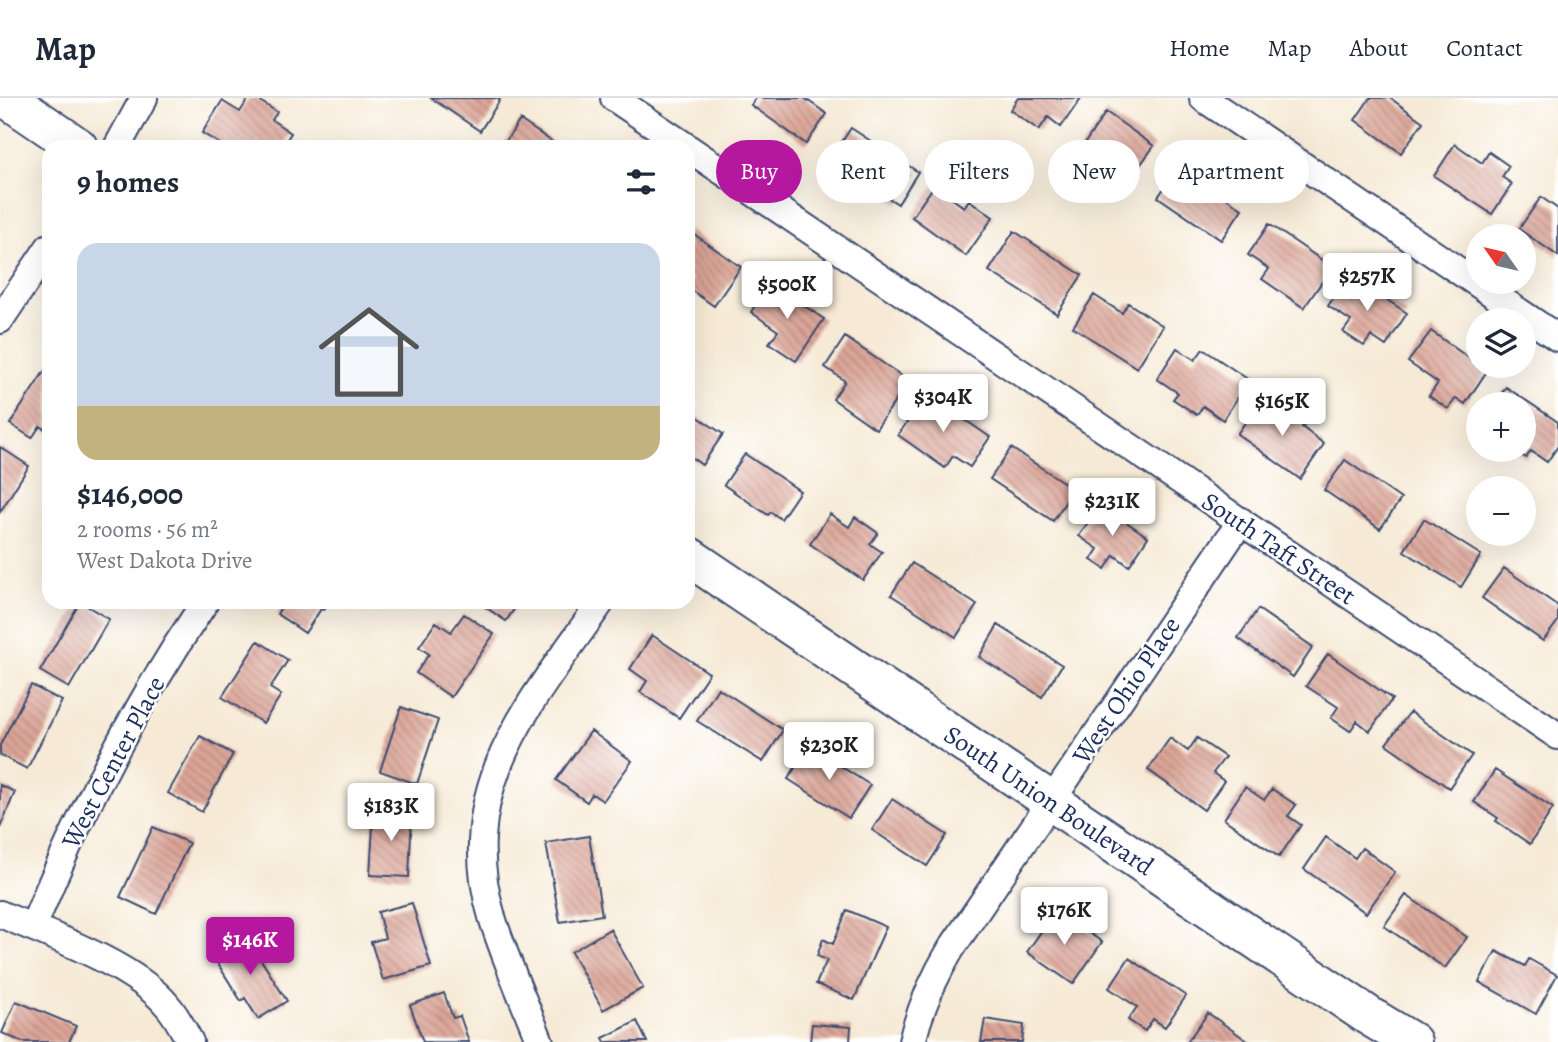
<!DOCTYPE html>
<html lang="en">
<head>
<meta charset="utf-8">
<style>
  body { margin:0; font-family:Alegreya,serif; background:#f6f6f7; color:#1f2937; height:100vh; display:flex; flex-direction:column; font-size:26px; white-space:nowrap }
  * { box-sizing:border-box; margin:0 }
  p { font-size:23px; color:#747a83 }
  .icon { flex:none; width:38px; height:38px; fill:none; stroke:currentColor; stroke-width:2; stroke-linecap:round; stroke-linejoin:round }
  .map { position:relative; flex:1; overflow:hidden }
  .side { position:absolute; left:42px; top:42px; width:653px; height:469px; display:flex; flex-direction:column; background:#fff; border-radius:21px; box-shadow:0 7px 28px #0002 }
  .side>* { flex:none }
  .banner { position:absolute; left:716px; top:42px; width:665px; height:63px; display:flex; gap:14px }
  .needle { width:46px; rotate:304deg }
  .tools { position:absolute; left:1466px; top:126px; display:grid; gap:14px }
  .tools a { display:grid; place-items:center; width:70px; height:70px; border-radius:50%; background:#fff; box-shadow:0 7px 28px #0002; font-size:35px }
  .price { position:absolute; translate:-50% -60px; padding:0 16px; border-radius:7px; background:#fff; color:#222; font-size:23px; line-height:46px; filter:drop-shadow(0 2px 4px #0008) }
  .price::after { content:''; position:absolute; left:50%; top:42px; width:21px; height:16px; margin-left:-10px; background:inherit; clip-path:polygon(0 0,100% 0,50% 100%) }
  .price.current { background:#b5179e; color:#fff }
  ul { padding:0; list-style:none }
  li { display:grid; align-content:center; gap:14px; height:371px; padding:0 35px }
  li span { display:grid; place-items:center; height:217px; border-radius:21px; color:#555 }
  li>.icon { margin-inline-start:auto }
  span .icon { width:126px; height:126px; fill:#fffc; stroke-width:1 }
  li b { font-size:30px }
  h2 { display:flex; justify-content:space-between; align-items:center; height:84px; padding:0 35px; font-size:30px }
  .pill { padding:0 24px; border-radius:32px; background:#fff; box-shadow:0 7px 28px #0002; font-size:24px; line-height:63px }
  .pill.current { background:#b5179e; color:#fff }
  header { display:flex; align-items:center; gap:42px; box-sizing:border-box; height:98px; padding:0 35px; background:#fff; border-bottom:2px solid #e0e1e3 }
  header strong { font-size:33px }
  nav { display:flex; gap:38px; margin-inline-start:auto; font-size:24px }
  .map>svg:first-child { display:block }
  .building { fill:url(#building-back-hatch) }
  .lines { fill:none; stroke-linecap:round; stroke-linejoin:round }
  .minor-casing { stroke:#3c4b70; stroke-width:30 }
  .secondary-casing { stroke:#3c4b70; stroke-width:42 }
  .minor { stroke:#fff; stroke-width:26 }
  .secondary { stroke:#fff; stroke-width:38 }
  .labels { text-anchor:middle; stroke-width:5; stroke-linejoin:round; paint-order:stroke }
  .street-label { font-size:26px; fill:#1b2f5e; stroke:#fff }
</style>
</head>
<body>
<header>
<strong>Map</strong>
<nav><a>Home</a><a>Map</a><a>About</a><a>Contact</a></nav>
</header>
<div class="map">
<svg width="1558" height="944" viewBox="0 0 1558 944">
  <defs>
    <pattern id="building-back-hatch" width="6" height="6" patternUnits="userSpaceOnUse" patternTransform="scale(1.75)"><rect width="6" height="6" fill="#dca597"/><path d="M-1 5l2 2M0 0l6 6M5-1l2 2" fill="none" stroke="#b2877e"/></pattern>
  </defs>
  <rect width="100%" height="100%" fill="#fff"/>
  <filter id="ink" filterUnits="userSpaceOnUse"><feTurbulence type="fractalNoise" baseFrequency=".0143" numOctaves="2"/><feDisplacementMap in="SourceGraphic" scale="14" xChannelSelector="R" yChannelSelector="G"/><feConvolveMatrix kernelMatrix="1 2 1 2 8 2 1 2 1" color-interpolation-filters="sRGB"/></filter>
  <filter id="wash" filterUnits="userSpaceOnUse"><feTurbulence type="fractalNoise" baseFrequency=".00686" numOctaves="4" result="noise"/><feDisplacementMap in="SourceGraphic" scale="28" xChannelSelector="R" yChannelSelector="G"/><feGaussianBlur stdDeviation="1.57" result="paint"/><feColorMatrix in="noise" values="0 0 0 0 0 0 0 0 0 0 0 0 0 0 0 0 0 1.4 0 .05"/><feComposite in="paint" operator="in"/></filter>
  <g filter="url(#wash)">
    <rect width="100%" height="100%" fill="#f6ead6"/>
    <g id="blocks">
      <path class="building" d="M249 0H255L277 14 272 22 291 35 282 49H225L202 35 222 3 240 14Z
        M431 0H497L500 2 480 33Z
        M756 0H804L827 16 806 46 751 7Z
        M1018 0H1081L1061 29 1048 19 1039 32 1010 12Z
        M1370 0H1390L1423 24 1401 55 1355 22Z
        M1106 14 1154 48 1127 85 1080 52Z
        M520 22 560 49H502Z
        M851 30 918 74 898 106 830 62Z
        M1455 46 1482 65 1489 54 1509 68 1502 79 1512 86 1492 116 1434 78Z
        M1180 67 1202 83 1206 77 1229 93 1225 99 1242 111 1221 142 1158 99Z
        M934 88 964 109 969 102 993 119 966 158 912 119Z
        M1541 99 1558 111V158L1519 131Z
        M1269 126 1332 169 1304 210 1262 181 1269 171 1248 157Z
        M688 132 741 169 714 208 688 190 692 180 688 177Z
        M1014 133 1082 177 1057 216 989 173Z
        M1349 177 1407 215 1386 248 1371 238 1364 248 1343 234 1351 223 1328 208Z
        M770 185 824 221 796 263 769 245 778 233 751 214Z
        M1094 197 1122 215 1128 205 1163 228 1137 270 1073 229Z
        M1431 233 1487 273 1465 306 1456 300 1448 311 1429 298 1438 285 1408 264Z
        M845 239 909 283 876 331 833 301 845 283 825 269Z
        M1177 250 1195 262 1203 251 1249 282 1223 322 1203 308 1197 317 1173 301 1178 295 1157 281Z
        M49 266V334L40 328 32 340 10 326Z
        M1506 289 1558 324V348L1547 364 1531 353 1526 360 1514 352H1524V306H1494Z
        M927 296 990 339 970 369 953 358 945 370 898 337Z
        M1262 301 1289 321 1296 313 1308 322 1302 329 1324 346 1300 381 1237 336Z
        M688 312 723 336 702 367 688 357Z
        M0 349 29 368 0 414Z
        M1011 350 1074 391 1053 423 990 381Z
        M745 356 800 393 781 421 771 414 768 417 724 387Z
        M1345 362 1401 401 1380 431 1324 392Z
        M1100 406 1148 439 1129 468 1114 457 1105 471 1091 462 1098 451 1079 438Z
        M830 416 849 429 855 419 878 435 870 446 882 454 863 482 810 446Z
        M1424 421 1481 457 1461 489 1404 453Z
        M912 465 977 507 956 539 891 497Z
        M1504 470 1558 508V523L1543 543 1482 500Z
        M80 504 109 521 69 590 40 573Z
        M284 504H330L324 512 321 511 305 535 277 516Z
        M478 504H519L506 523Z
        M1258 511 1313 549 1293 579 1238 540Z
        M464 516 494 536 451 599 416 575 429 556 419 549 436 524 451 534Z
        M998 527 1062 567 1042 599 979 559Z
        M652 537 709 575 679 620 640 594 647 583 630 571Z
        M258 543 288 562 270 590 281 597 263 625 222 599Z
        M1328 556 1392 601 1370 633 1357 623 1350 633 1331 620 1338 609 1306 588Z
        M31 587 62 603 27 671 0 657V647Z
        M718 590 783 632 763 664 697 623Z
        M401 609 438 622 417 686 380 673Z
        M1410 614 1472 657 1449 690 1386 646Z
        M591 633 632 663 603 703 592 696 587 704 556 682Z
        M200 638 233 656 202 714 168 695Z
        M1170 640 1188 653 1197 640 1225 659 1213 675 1224 683 1204 712 1148 672Z
        M809 648 870 687 849 720 788 681Z
        M1495 672 1553 710 1530 746 1496 723 1498 720 1474 704Z
        M0 687 15 694 0 730Z
        M1245 689 1264 702 1272 691 1296 707 1288 718 1301 727 1279 759 1224 721Z
        M892 701 947 737 927 768 872 732Z
        M374 711 412 713 409 779 370 777Z
        M153 729 189 745 156 816 120 799Z
        M589 738 602 817 560 824 546 745Z
        M1326 739 1355 760 1362 750 1395 774 1366 815 1304 771Z
        M1406 797 1467 839 1445 870 1384 828Z
        M412 805 431 868 383 882 371 844 385 840 378 814Z
        M847 812 886 829 854 902 816 886 827 862 817 858 823 841 833 846Z
        M1056 812 1102 844 1073 886 1027 854Z
        M610 831 643 890 603 912 571 854Z
        M246 838 287 903 258 921 245 900 241 903 213 858Z
        M1496 853 1525 868 1529 861 1557 877 1536 916 1479 884Z
        M1129 860 1186 898 1165 929 1153 921 1145 933 1128 922 1137 909 1109 890Z
        M444 895 453 920 460 918 469 944H423L410 907Z
        M16 903 76 928 69 944H22L2 935Z
        M1208 915 1249 944H1187Z
        M985 921 1024 927 1022 944H981Z
        M637 923 647 944H605L603 940Z
        M812 926 851 929 850 944H810Z"/>
    </g>
  </g>
  <g filter="url(#ink)">
    <use href="#blocks" fill-opacity="0" stroke="#3c4b70" stroke-width="2"/>
    <g class="lines">
      <g class="minor-casing">
        <path id="minor" d="M614 0 687 49
          M1203 0 1558 240
          M117 49 144 0
          M688 50 1558 638
          M0 222 49 149
          M0 816C48 836 134 867 167 907 177 918 183 931 190 944
          M33 829C79 715 136 606 205 504
          M540 944C524 903 505 861 492 819 453 688 532 604 601 504
          M912 944C920 910 933 881 951 851L1241 423"/>
      </g>
      <g class="secondary-casing">
        <path id="secondary" d="M6 0 78 49
          M688 458 1369 918 1412 944"/>
      </g>
      <use href="#minor" class="minor"/>
      <use href="#secondary" class="secondary"/>
    </g>
  </g>
  <g class="labels">
    <g class="street-label">
      <text transform="translate(1279 450) rotate(34)" y="9">South Taft Street</text>
      <text transform="translate(1126 592) rotate(-56)" y="9">West Ohio Place</text>
      <text transform="translate(113 664) rotate(-62)" y="9">West Center Place</text>
      <text transform="translate(1049 702) rotate(34)" y="9">South Union Boulevard</text>
    </g>
  </g>
</svg>
<div class="tools">
<a><svg class="needle" viewBox="-14 -14 28 28"><path d="M0-13l5 13h-10z" fill="#e53935"/><path d="M0 13l5-13h-10z" fill="#747a83"/></svg></a>
<a><svg class="icon" aria-label="layers" viewBox="0 0 24 24"><path d="M12 4l9 5-9 5-9-5zM3 14l9 5 9-5"/></svg></a>
<a>+</a>
<a>−</a>
</div>
<b class="price" style="left:1367px;top:215px">$257K</b>
<b class="price" style="left:787px;top:223px">$500K</b>
<b class="price" style="left:943px;top:336px">$304K</b>
<b class="price" style="left:1282px;top:340px">$165K</b>
<b class="price" style="left:1112px;top:440px">$231K</b>
<b class="price" style="left:829px;top:684px">$230K</b>
<b class="price" style="left:391px;top:745px">$183K</b>
<b class="price" style="left:1064px;top:849px">$176K</b>
<b class="price current" style="left:250px;top:879px">$146K</b>
<div class="banner">
<a class="pill current">Buy</a>
<a class="pill">Rent</a>
<a class="pill">Filters</a>
<a class="pill">New</a>
<a class="pill">Apartment</a>
</div>
<section class="side">
<h2>9 homes<svg class="icon" aria-label="filters" viewBox="0 0 24 24"><path d="M4 7h16M4 17h16"/><circle cx="9" cy="7" r="2"/><circle cx="15" cy="17" r="2"/></svg></h2>
<ul>
<li><span style="background:linear-gradient(#c9d6e8 75%,#c2b280 0)"><svg class="icon" aria-label="home" viewBox="0 0 24 24"><path d="M3 11l9-7 9 7M6 9v11h12V9"/></svg></span><div><b>$146,000</b><p>2 rooms · 56 m²</p><p>West Dakota Drive</p></div></li>
</ul>
</section>
</div>
</body>
</html>
